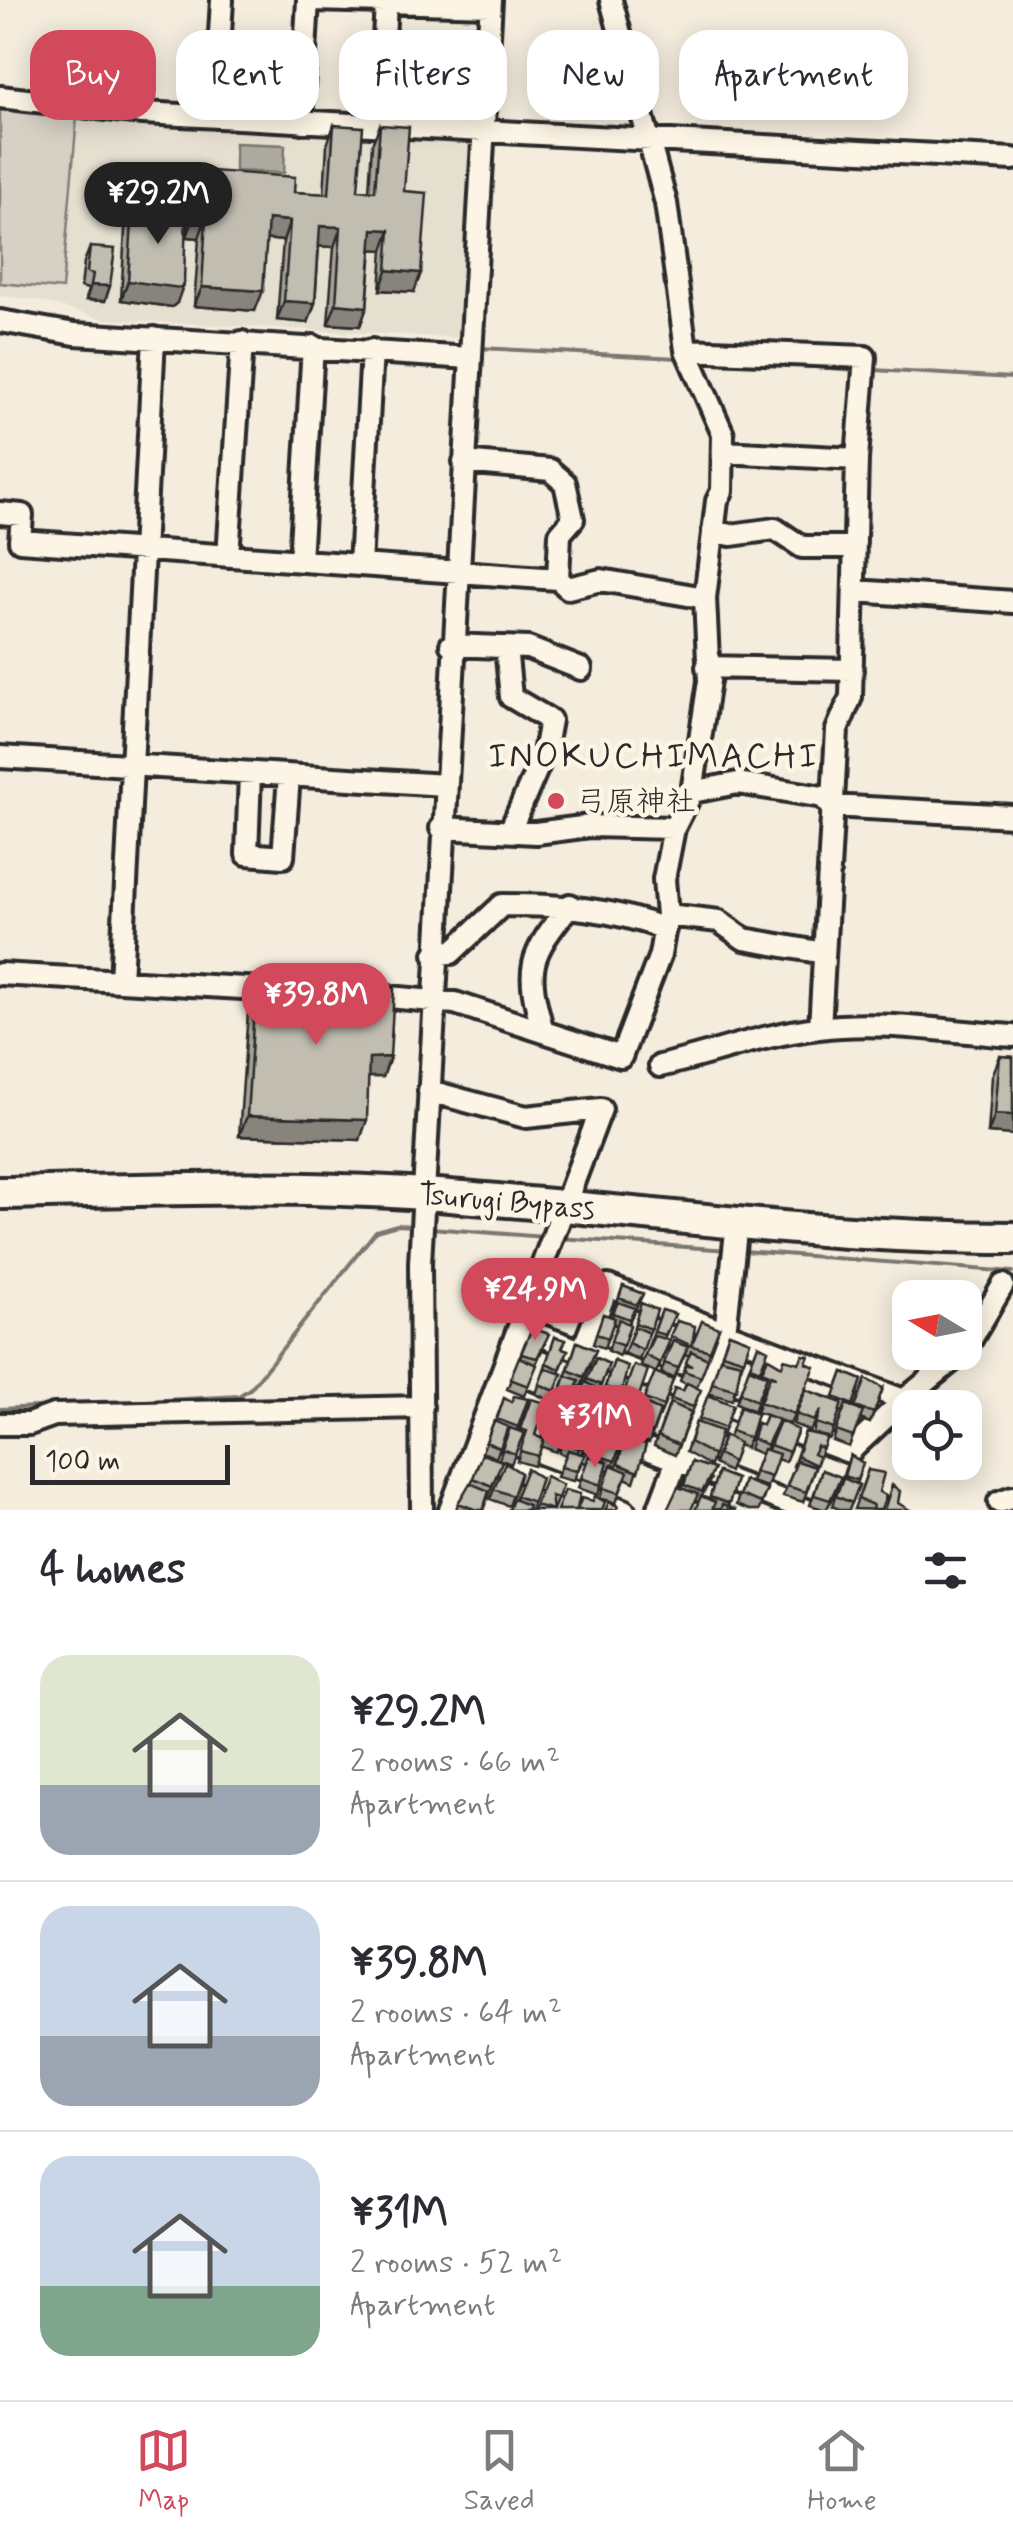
<!DOCTYPE html>
<html lang="en">
<head>
<meta charset="utf-8">
<style>
  body { margin:0; font-family:Mynerve,"Klee One",sans-serif; background:#f2f2f3; color:#2b2b33; height:100vh; display:flex; flex-direction:column; font-size:38px; white-space:nowrap }
  * { box-sizing:border-box; margin:0 }
  p { font-size:32px; color:#7c7c81 }
  .icon { flex:none; width:55px; height:55px; fill:none; stroke:currentColor; stroke-width:2; stroke-linecap:round; stroke-linejoin:round }
  .map { position:relative; height:1510px; overflow:hidden }
  .panel { display:flex; flex-direction:column; background:#fff; flex:1 }
  .panel>* { flex:none }
  .guide { position:absolute; left:30px; top:30px; width:955px; height:90px; display:flex; gap:20px }
  .needle { width:65px; rotate:280deg }
  .controls { position:absolute; left:892px; top:1280px; display:grid; gap:20px }
  .controls a { display:grid; place-items:center; width:90px; height:90px; border-radius:20px; background:#fff; box-shadow:0 5px 25px #0003; font-size:50px }
  .scale { position:absolute; left:30px; bottom:25px; width:200px; box-sizing:border-box; padding-left:10px; border:5px solid #2b2b2b; border-top:0; font-size:28px; line-height:35px; white-space:nowrap; color:#2b2b2b; -webkit-text-stroke:8px #fcf5e5; paint-order:stroke }
  .price { position:absolute; translate:-50% -85px; padding:0 22px; border-radius:35px; background:#d1495b; color:#fff; font-size:32px; line-height:65px; filter:drop-shadow(0 2px 5px #0008) }
  .price::after { content:''; position:absolute; left:50%; top:60px; width:30px; height:22px; margin-left:-15px; background:inherit; clip-path:polygon(0 0,100% 0,50% 100%) }
  .price.active { background:#222; color:#fff }
  ul { padding:0; list-style:none }
  li { display:flex; align-items:center; gap:30px; height:250px; padding:0 40px }
  li+li { border-top:2px solid #e1e1e2 }
  li span { display:grid; place-items:center; flex:none; width:280px; height:200px; border-radius:30px; color:#555 }
  li>.icon { margin-inline-start:auto }
  span .icon { width:120px; height:120px; fill:#fffc; stroke-width:1 }
  li b { font-size:42px }
  h2 { display:flex; justify-content:space-between; align-items:center; height:120px; padding:0 40px; font-size:42px }
  .tag { padding:0 35px; border-radius:30px; background:#fff; box-shadow:0 5px 25px #0003; font-size:35px; line-height:90px }
  .tag.active { background:#d1495b; color:#fff }
  .tab-bar { display:flex; justify-content:space-around; align-items:center; height:140px; border-top:2px solid #e1e1e2; background:#fff; font-size:28px; color:#7c7c81 }
  .tab-bar a { display:grid; justify-items:center; gap:5px }
  .tab-bar .active { color:#d1495b }
  .map>svg:first-child { display:block }
  .built { fill:#e5dfd0 }
  .green { fill:#d6d1c4; stroke:#807e78; stroke-width:2.5 }
  .water { fill:#afaaa0; stroke:#7a7771; stroke-width:2.5 }
  .lines { fill:none; stroke-linecap:round; stroke-linejoin:round }
  .stream { stroke:#7a7771; stroke-width:4 }
  .minor-casing { stroke:#2b2b2b; stroke-width:28 }
  .highway-casing { stroke:#2b2b2b; stroke-width:38 }
  .minor { stroke:#fcf5e5; stroke-width:20 }
  .highway { stroke:#fcf5e5; stroke-width:30 }
  .wall { fill:#a7a398; stroke:#2b2b2b; stroke-width:2.5 }
  .shaded-wall { fill:#88847c; stroke:#2b2b2b; stroke-width:2.5 }
  .building { fill:#c2bdb1; stroke:#2b2b2b; stroke-width:2.5 }
  .poi-dot { fill:#d1495b; stroke:#fcf5e5; stroke-width:4 }
  .labels { text-anchor:middle; stroke-width:9; stroke-linejoin:round; paint-order:stroke }
  .poi-label { font-size:30px; fill:#2b2b2b; stroke:#fcf5e5; text-anchor:start }
  .street-label { font-size:30px; fill:#2b2b2b; stroke:#fcf5e5 }
  .quarter-label { font-size:35px; letter-spacing:2.5px; fill:#2b2b2b; stroke:#fcf5e5 }
</style>
</head>
<body>
<div class="map">
<svg width="1013" height="1510" viewBox="0 0 1013 1510">
  <rect width="100%" height="100%" fill="#f4edde"/>
  <filter id="ink" filterUnits="userSpaceOnUse"><feTurbulence type="fractalNoise" baseFrequency=".01" numOctaves="2"/><feDisplacementMap in="SourceGraphic" scale="20" xChannelSelector="R" yChannelSelector="G"/><feConvolveMatrix kernelMatrix="1 2 1 2 8 2 1 2 1" color-interpolation-filters="sRGB"/></filter>
  <g filter="url(#ink)">
    <path class="built" d="M0 109 473 142 461 338 104 319 35 300 0 296Z"/>
    <path class="green" d="M0 110 77 117 62 289 0 283Z"/>
    <path class="water" d="M235 143 285 145 284 173 235 171Z"/>
    <g class="lines">
      <path class="stream" d="M0 309 87 325 465 347
        M479 348 679 358
        M738 362 859 370
        M873 370 1013 378
        M430 1228 545 1237
        M559 1238 729 1250
        M744 1251 1013 1272
        M0 1409 239 1396 251 1388 376 1231 397 1225 415 1226"/>
      <g class="minor-casing">
        <path id="minor" d="M314 0 490 5
          M0 97 143 113 1013 159
          M215 117 222 0
          M301 122 308 0
          M379 126 386 3
          M0 321 75 334 471 358
          M686 350 865 357 857 459 851 697 837 730 820 1028
          M723 452 857 459
          M0 513 22 515 20 541 558 579 560 534 573 519 565 483 550 470 464 462
          M713 531 731 535 775 529 802 547H855
          M228 556 242 342
          M300 561 313 346
          M360 565 372 350
          M558 579 568 588 601 580 705 598
          M855 591 1013 602
          M451 645 528 648 581 669
          M506 647 511 697 550 720 544 753 510 831
          M707 667 852 670
          M0 757 445 785
          M250 773 247 854 283 857 289 776
          M692 792 738 783 823 797 831 806 1013 816
          M441 828 536 833 590 826 674 828
          M667 915 719 921 744 939 824 953
          M435 954 451 953 502 905C560 905 611 908 665 929
          M0 974 278 990
          M121 981 154 338
          M366 995 455 1003 621 1057 660 955 667 915 664 879 674 828 692 792 709 681 705 598 717 501 722 491 723 434 686 350 666 203 611 0
          M543 1031C525 968 528 957 570 905
          M660 1066C713 1054 764 1034 819 1028 882 1020 950 1032 1013 1036
          M429 1091 526 1117 601 1109 450 1510
          M523 1329 849 1452 904 1400
          M965 1350 1003 1285
          M582 1351 608 1286 725 1333 737 1222
          M497 1391 807 1510
          M0 1424H29L54 1415 422 1407
          M475 1454 624 1510
          M999 1502 1013 1497
          M422 1510 420 1263 491 0
          M658 1510 725 1333 904 1400 963 1352"/>
      </g>
      <g class="highway-casing">
        <path id="highway" d="M0 1193C142 1190 282 1184 424 1194 620 1208 816 1238 1013 1238"/>
      </g>
      <use href="#minor" class="minor"/>
      <use href="#highway" class="highway"/>
    </g>
    <path class="wall" d="M334 125 358 190 369 191 372 144 380 125 404 191 414 292 380 290 383 250 372 249 367 307 360 326 328 324 334 247 319 246 315 303 308 323 277 320 283 241 266 239 255 311 194 306 199 238 187 237 191 189 198 170 294 192 324 194 327 145Z
      M133 209 177 303 172 307 121 300 125 229Z
      M90 247 110 286 105 301 86 300 88 289 81 287 84 262Z
      M256 978 390 1057 383 1077H368L360 1140 239 1136 249 998Z
      M1000 1056 1013 1057V1135L988 1133 992 1076Z
      M623 1286 643 1294 628 1324 630 1325 619 1356 608 1351 617 1325 613 1324 604 1348 593 1344 603 1314 612 1317Z
      M657 1310 639 1360 624 1353 632 1333 638 1313Z
      M662 1310 675 1314 664 1339 669 1340 677 1321 692 1345 719 1328 697 1387 689 1384 697 1400 675 1455 654 1446 675 1388 683 1391 686 1384 680 1381 689 1356 685 1354 674 1378 661 1373 670 1347 668 1346 656 1373 673 1380 660 1416 659 1415 649 1443 633 1437 643 1410 641 1409 655 1372 641 1365Z
      M532 1328 545 1344 536 1364 524 1396 507 1389Z
      M729 1333 750 1341 740 1370 732 1400 709 1393Z
      M555 1337 562 1348 568 1350 559 1373 562 1374 551 1401 536 1394Z
      M577 1342 596 1350 581 1387 577 1386 568 1412 555 1407Z
      M758 1345 768 1350 759 1373 761 1374 768 1358 782 1366 806 1363V1390L833 1399 843 1372 862 1380 852 1407 854 1408 883 1388 870 1423 860 1419 849 1447 833 1441 843 1412 840 1411 830 1439 826 1438 803 1502 783 1496 795 1466H793L805 1432 819 1435 813 1433 817 1420 810 1431 793 1424 806 1390 790 1424 779 1420 766 1450H768L780 1421 798 1430 785 1462 777 1459 767 1487 751 1482 761 1454 749 1449 757 1423 762 1425 766 1415 756 1412 767 1384H765L754 1411 736 1403Z
      M596 1358 609 1364 590 1414 575 1408Z
      M614 1361 621 1393 618 1403 615 1402 607 1421 595 1416Z
      M634 1365 639 1396 629 1433 613 1426Z
      M708 1395 733 1405 721 1439 719 1438 710 1466 686 1452 696 1422 698 1423Z
      M504 1398 511 1402 528 1399 517 1430 519 1431 531 1399 535 1435 541 1439 551 1409 581 1432 582 1444 577 1453 581 1454 590 1431 601 1434 593 1457 595 1458 604 1432 623 1437 613 1466 616 1467 625 1438 646 1444 634 1482 625 1478 616 1503 600 1498 609 1470 606 1469 598 1495 578 1488 587 1463 582 1462 573 1481 557 1477 566 1455 559 1453 563 1438 556 1452 541 1446 534 1466 517 1461 524 1441 521 1440 511 1464 499 1459 508 1435 505 1434 496 1458 482 1452 494 1421 496 1422Z
      M740 1407 757 1414 746 1448 738 1445 729 1472 714 1464 724 1435 729 1438Z
      M482 1454 502 1461 483 1510H456L458 1503 471 1484Z
      M850 1455 863 1463 856 1484 859 1485 849 1510H841L832 1506Z
      M692 1462 711 1479 702 1496 709 1500 718 1472 736 1479 728 1507 736 1510 713 1509 695 1501 682 1488Z
      M505 1463 521 1473 509 1506 490 1499Z
      M527 1469 541 1478 530 1510H509L515 1500Z
      M822 1470 838 1487 826 1510 810 1505Z
      M868 1470 879 1492 881 1510 854 1509Z
      M546 1476 563 1485 553 1510H530L534 1508Z
      M744 1480 767 1489 759 1510H749L736 1505Z"/>
    <path class="shaded-wall" d="M194 217 206 218 199 238 187 237Z
      M268 219 290 221 283 241 261 239Z
      M320 226 341 227 334 247 313 246Z
      M373 229 390 230 383 250 366 249Z
      M387 270 421 273 414 292 380 290Z
      M128 281 184 283 177 303 172 307 121 300Z
      M91 285 110 286 105 301 86 300Z
      M202 287 263 291 255 311 194 306Z
      M284 301 315 303 308 323 277 320Z
      M336 304 367 307 360 326 328 324Z
      M390 1057 383 1077H362L369 1058Z
      M995 1114 1013 1115V1135L988 1133Z
      M247 1116 367 1120 360 1140 239 1136Z"/>
    <path class="building" d="M334 125 363 127 358 190 375 191 380 125 409 127 404 191 427 193 421 273 387 270 390 230 373 229 367 307 336 304 341 227 320 226 315 303 284 301 290 221 268 219 263 291 202 287 206 218 194 217 198 170 295 177 294 192 329 194Z
      M138 205 186 211 184 283 180 288 128 281 133 209Z
      M90 247 115 249 110 286 91 285 93 274 87 272Z
      M256 978 394 988 390 1057 369 1058 367 1120 247 1116Z
      M1000 1056 1013 1057V1115L995 1114Z
      M623 1286 643 1294 637 1305 619 1298Z
      M618 1302 635 1308 629 1319 613 1313Z
      M641 1303 657 1310 651 1329 635 1323Z
      M662 1310 675 1314 665 1335 654 1332Z
      M603 1314 615 1318 608 1338 596 1334Z
      M619 1319 630 1325 623 1346 611 1341Z
      M677 1321 695 1326 692 1345 702 1321 719 1328 710 1351 692 1346 670 1336Z
      M635 1327 649 1333 643 1350 628 1343Z
      M532 1328 549 1334 537 1358 521 1354Z
      M729 1333 750 1341 744 1360 722 1353Z
      M654 1336 670 1340 660 1363 645 1355Z
      M555 1337 566 1340 562 1348 568 1350 560 1369 546 1363Z
      M673 1341 688 1347 678 1368 664 1363Z
      M577 1342 596 1350 584 1377 568 1370Z
      M758 1345 768 1350 760 1370 750 1366Z
      M691 1351 708 1359 701 1377 684 1371 687 1365 692 1366 686 1362Z
      M803 1355 809 1356 806 1363 815 1367 794 1414 760 1402 770 1376 776 1377 762 1371 768 1358 782 1366 784 1359 799 1363Z
      M519 1357 537 1365 528 1386 510 1379Z
      M596 1358 609 1364 601 1385 587 1379Z
      M720 1358 741 1363 736 1390 712 1383Z
      M614 1361 628 1366 621 1393 605 1387Z
      M634 1365 648 1370 639 1396 625 1390Z
      M545 1368 562 1374 555 1391 539 1384Z
      M749 1368 767 1376 757 1401 740 1393Z
      M655 1372 673 1380 664 1406 644 1399Z
      M843 1372 862 1380 853 1405 834 1397Z
      M566 1376 579 1380 572 1402 559 1397Z
      M866 1379 883 1388 874 1413 855 1407Z
      M585 1382 599 1389 593 1404 579 1398Z
      M687 1383 701 1390 693 1407 671 1399 675 1388 683 1391Z
      M806 1390 842 1403 834 1429 816 1423 821 1410 814 1421 796 1414Z
      M604 1391 617 1396 610 1411 599 1406Z
      M708 1395 733 1405 725 1428 699 1419Z
      M514 1396 528 1399 518 1427 497 1419 504 1398 511 1402Z
      M624 1396 639 1403 633 1423 617 1416Z
      M531 1399 546 1403 535 1435 544 1440 538 1456 520 1451 527 1431 520 1429Z
      M670 1403 691 1412 679 1445 658 1436Z
      M645 1404 660 1411 652 1433 637 1427Z
      M846 1404 863 1412 853 1437 836 1431Z
      M740 1407 757 1414 750 1438 731 1431Z
      M551 1409 585 1420 581 1432 585 1434 578 1448 562 1443 567 1428 560 1442 543 1436Z
      M766 1415 779 1420 767 1445 753 1439 757 1423 762 1425Z
      M494 1421 508 1427 500 1448 486 1442Z
      M780 1421 798 1430 789 1452 770 1445Z
      M696 1422 721 1431 714 1456 690 1442Z
      M510 1428 524 1433 515 1454 502 1449Z
      M590 1431 601 1434 594 1455 582 1451Z
      M604 1432 623 1437 615 1461 597 1455Z
      M805 1432 827 1437 823 1448 817 1446 813 1454 819 1457 816 1465 797 1456Z
      M724 1435 739 1443 733 1462 718 1454Z
      M625 1438 646 1444 638 1472 618 1464Z
      M763 1449 779 1454 771 1477 754 1472Z
      M568 1450 585 1455 576 1471 561 1467Z
      M482 1454 502 1461 492 1486 473 1478Z
      M850 1455 863 1463 857 1480 844 1476Z
      M589 1456 608 1462 601 1485 581 1478Z
      M797 1461 815 1467 806 1492 787 1486Z
      M692 1462 714 1469 702 1492 684 1485Z
      M505 1463 521 1473 513 1496 494 1489Z
      M611 1465 628 1472 619 1493 603 1488Z
      M527 1469 541 1478 533 1502 516 1496Z
      M822 1470 841 1477 830 1500 814 1495Z
      M868 1470 884 1473 879 1492 886 1496 881 1510H872L873 1505 858 1499Z
      M718 1472 736 1479 729 1504 710 1497Z
      M546 1476 563 1485 558 1498 551 1496 553 1510 535 1505Z
      M843 1478 859 1485 852 1503 836 1496Z
      M744 1480 767 1489 761 1503 740 1495Z
      M470 1483 489 1491 483 1510H477L458 1503Z
      M892 1485 900 1491 898 1503 910 1510H884Z
      M678 1487 698 1494 691 1510H667Z
      M565 1490 580 1494 577 1509 582 1498 593 1501 595 1496 605 1502 602 1510H557Z
      M701 1496 715 1502 712 1510H695Z
      M513 1499 528 1505 527 1510H509Z
      M609 1502 618 1506 616 1510H605Z
      M722 1505 736 1510H720Z"/>
  </g>
  <circle class="poi-dot" cx="556" cy="801" r="10"/>
  <g class="labels">
    <g class="poi-label">
      <text x="576" y="811">弓原神社</text>
    </g>
    <g class="street-label">
      <text transform="translate(507 1201) rotate(5)" y="10">Tsurugi Bypass</text>
    </g>
    <g class="quarter-label">
      <text x="654" y="767">INOKUCHIMACHI</text>
    </g>
  </g>
</svg>
<div class="controls">
<a><svg class="needle" viewBox="-14 -14 28 28"><path d="M0-13l5 13h-10z" fill="#e53935"/><path d="M0 13l5-13h-10z" fill="#7c7c81"/></svg></a>
<a><svg class="icon" aria-label="locate" viewBox="0 0 24 24"><circle cx="12" cy="12" r="6"/><path d="M12 2v4M12 18v4M2 12h4M18 12h4"/></svg></a>
</div>
<div class="scale">100 m</div>
<b class="price active" style="left:158px;top:247px">¥29.2M</b>
<b class="price" style="left:316px;top:1048px">¥39.8M</b>
<b class="price" style="left:535px;top:1343px">¥24.9M</b>
<b class="price" style="left:595px;top:1470px">¥31M</b>
<div class="guide">
<a class="tag active">Buy</a>
<a class="tag">Rent</a>
<a class="tag">Filters</a>
<a class="tag">New</a>
<a class="tag">Apartment</a>
</div>
</div>
<section class="panel">
<h2>4 homes<svg class="icon" aria-label="filters" viewBox="0 0 24 24"><path d="M4 7h16M4 17h16"/><circle cx="9" cy="7" r="2"/><circle cx="15" cy="17" r="2"/></svg></h2>
<ul>
<li><span style="background:linear-gradient(#dfe7d0 65%,#9aa5b1 0)"><svg class="icon" aria-label="home" viewBox="0 0 24 24"><path d="M3 11l9-7 9 7M6 9v11h12V9"/></svg></span><div><b>¥29.2M</b><p>2 rooms · 66 m²</p><p>Apartment</p></div></li>
<li><span style="background:linear-gradient(#c9d6e8 65%,#9aa5b1 0)"><svg class="icon" aria-label="home" viewBox="0 0 24 24"><path d="M3 11l9-7 9 7M6 9v11h12V9"/></svg></span><div><b>¥39.8M</b><p>2 rooms · 64 m²</p><p>Apartment</p></div></li>
<li><span style="background:linear-gradient(#c9d6e8 65%,#7fa58c 0)"><svg class="icon" aria-label="home" viewBox="0 0 24 24"><path d="M3 11l9-7 9 7M6 9v11h12V9"/></svg></span><div><b>¥31M</b><p>2 rooms · 52 m²</p><p>Apartment</p></div></li>
</ul>
</section>
<nav class="tab-bar">
<a class="active"><svg class="icon" aria-label="map" viewBox="0 0 24 24"><path d="M3 6l6-2 6 2 6-2v14l-6 2-6-2-6 2zM9 4v14M15 6v14"/></svg>Map</a>
<a><svg class="icon" aria-label="saved" viewBox="0 0 24 24"><path d="M7 4h10v16l-5-4-5 4z"/></svg>Saved</a>
<a><svg class="icon" aria-label="home" viewBox="0 0 24 24"><path d="M3 11l9-7 9 7M6 9v11h12V9"/></svg>Home</a>
</nav>
</body>
</html>
